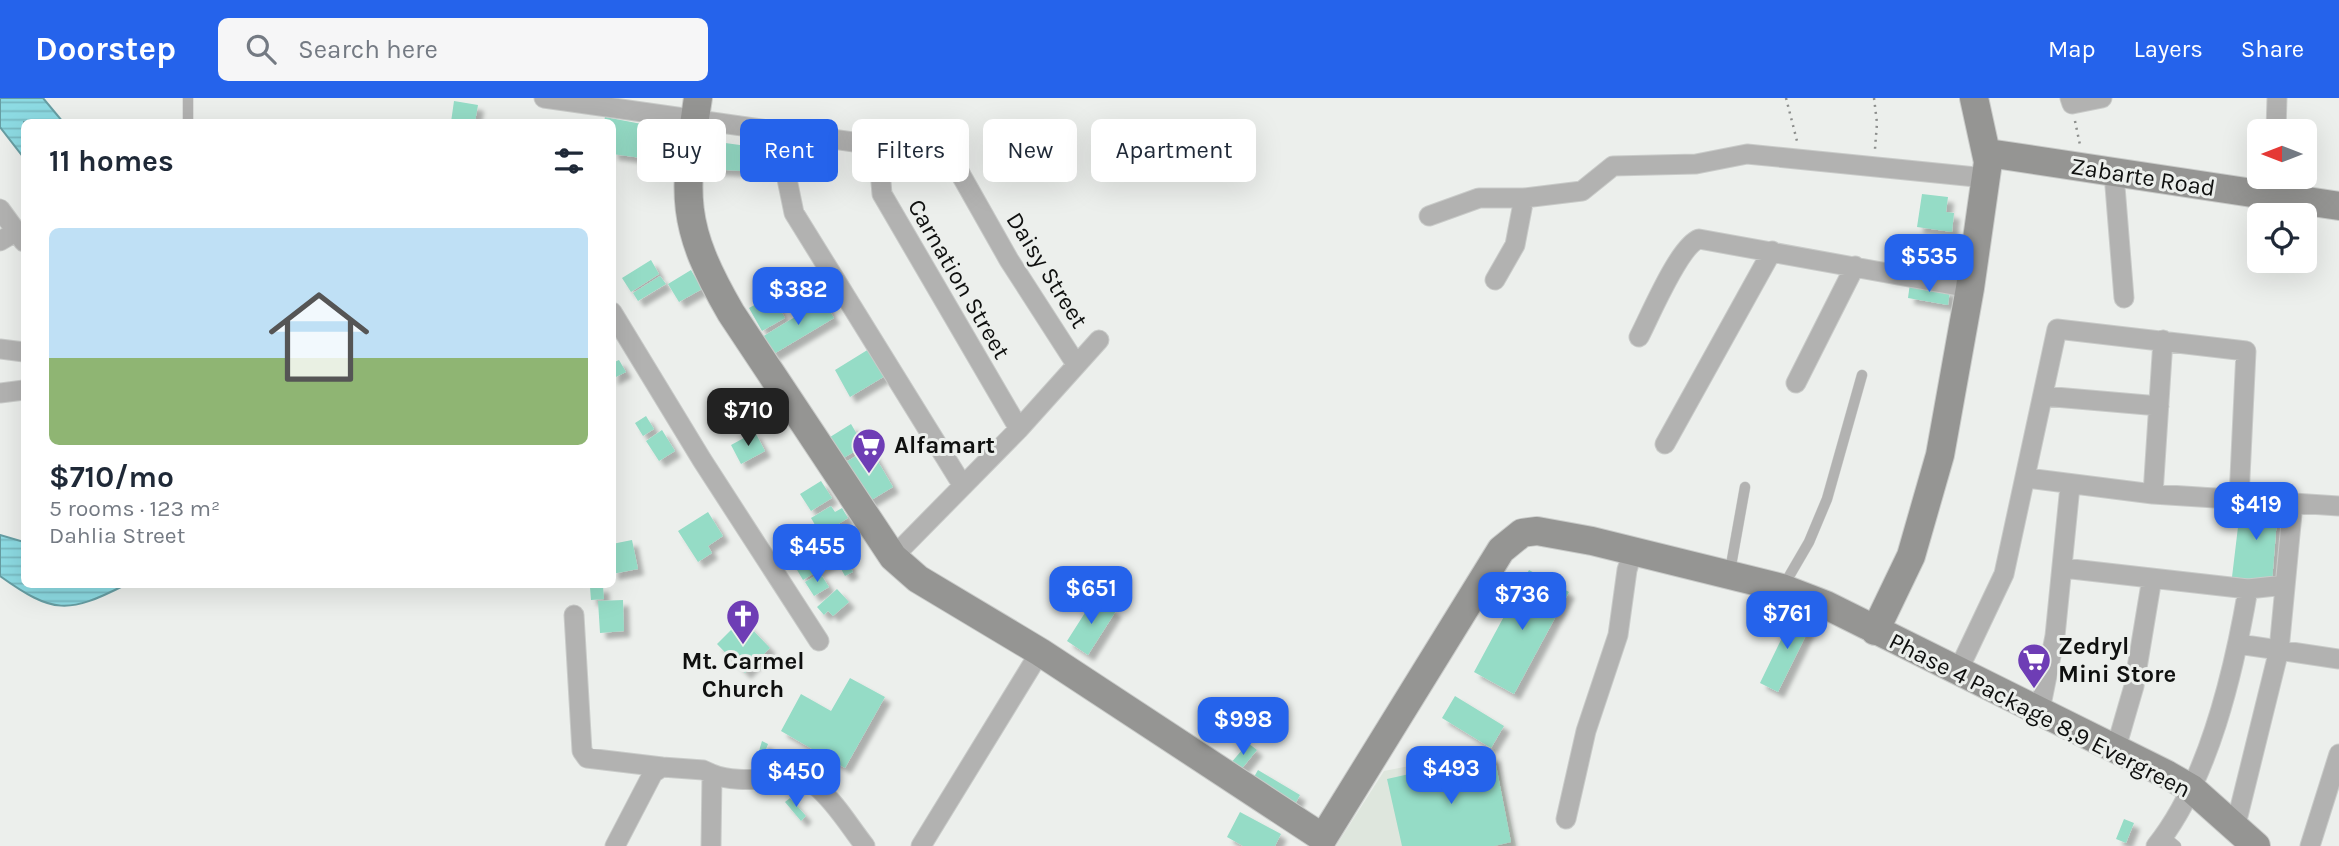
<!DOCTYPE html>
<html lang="en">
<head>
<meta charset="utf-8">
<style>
  body { margin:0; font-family:Karla,sans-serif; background:#f6f6f7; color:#1f2937; height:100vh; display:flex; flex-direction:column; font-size:26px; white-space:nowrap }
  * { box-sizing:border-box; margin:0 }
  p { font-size:23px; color:#747a83 }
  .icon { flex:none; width:38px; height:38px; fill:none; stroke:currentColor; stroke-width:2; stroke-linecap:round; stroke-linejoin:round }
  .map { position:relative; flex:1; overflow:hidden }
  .side { position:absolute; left:21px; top:21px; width:595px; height:469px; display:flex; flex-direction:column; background:#fff; border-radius:10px; box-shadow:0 7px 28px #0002 }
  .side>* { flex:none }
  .guide { position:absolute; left:637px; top:21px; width:665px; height:63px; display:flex; gap:14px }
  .needle { width:46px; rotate:270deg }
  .fabs { position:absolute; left:2247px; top:21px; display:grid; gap:14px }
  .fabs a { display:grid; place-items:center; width:70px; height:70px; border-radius:10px; background:#fff; box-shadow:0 7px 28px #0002; font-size:35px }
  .price { position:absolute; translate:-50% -60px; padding:0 16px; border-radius:14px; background:#2563eb; color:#fff; font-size:23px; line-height:46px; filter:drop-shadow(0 2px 4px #0008) }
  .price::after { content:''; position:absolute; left:50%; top:42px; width:21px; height:16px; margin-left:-10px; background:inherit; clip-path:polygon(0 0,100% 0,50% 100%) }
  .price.selected { background:#222; color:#fff }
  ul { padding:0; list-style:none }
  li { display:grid; align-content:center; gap:14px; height:371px; padding:0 28px }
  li+li { border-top:2px solid #e0e1e3 }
  li span { display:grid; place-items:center; height:217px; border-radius:10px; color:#555 }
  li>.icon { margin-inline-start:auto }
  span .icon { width:126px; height:126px; fill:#fffc; stroke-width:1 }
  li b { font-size:30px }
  h2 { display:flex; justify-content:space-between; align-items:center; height:84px; padding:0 28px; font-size:30px }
  .chip { padding:0 24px; border-radius:10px; background:#fff; box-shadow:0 7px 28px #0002; font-size:24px; line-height:63px }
  .chip.selected { background:#2563eb; color:#fff }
  header { display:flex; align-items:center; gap:42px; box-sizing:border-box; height:98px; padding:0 35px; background:#2563eb; color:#fff }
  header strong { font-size:33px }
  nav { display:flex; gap:38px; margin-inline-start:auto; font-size:24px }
  .search { width:490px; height:63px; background:#f6f6f7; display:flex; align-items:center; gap:18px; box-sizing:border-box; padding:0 24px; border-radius:10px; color:#747a83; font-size:26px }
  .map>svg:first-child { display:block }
  .built { fill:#dee6dd }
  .water { fill:url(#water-rules); stroke:#679ea3; stroke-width:2 }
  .building { fill:#95dcc6; filter:url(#shadow) }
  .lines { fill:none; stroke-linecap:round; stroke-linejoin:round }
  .lane-casing { stroke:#c9cbc9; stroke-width:11 }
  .street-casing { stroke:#c9cbc9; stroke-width:21 }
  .secondary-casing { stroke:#c9cbc9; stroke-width:30 }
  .path { stroke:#8d8f8d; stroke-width:2.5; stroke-dasharray:2 5; stroke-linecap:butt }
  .lane { stroke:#b2b2b1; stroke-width:10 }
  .street { stroke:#b2b2b1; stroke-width:19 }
  .secondary { stroke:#959593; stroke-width:28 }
  .labels { text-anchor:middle; stroke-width:6; stroke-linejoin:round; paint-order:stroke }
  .street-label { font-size:24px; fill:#0f100f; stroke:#ecefec }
  .poi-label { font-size:24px; font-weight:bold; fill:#0f100f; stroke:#ecefec; text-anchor:start }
</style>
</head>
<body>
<header>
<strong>Doorstep</strong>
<div class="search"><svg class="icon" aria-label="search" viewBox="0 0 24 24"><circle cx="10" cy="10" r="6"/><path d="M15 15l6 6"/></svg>Search here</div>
<nav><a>Map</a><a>Layers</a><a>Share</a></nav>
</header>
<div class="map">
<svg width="2339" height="748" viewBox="0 0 2339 748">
  <defs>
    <pattern id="water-rules" width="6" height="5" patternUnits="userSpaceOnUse" patternTransform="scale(1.75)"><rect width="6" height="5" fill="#8ddbe3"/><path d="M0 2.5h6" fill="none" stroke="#78bbc2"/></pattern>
    <filter id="shadow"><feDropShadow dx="6" dy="6" stdDeviation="2" flood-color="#0004"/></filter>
  </defs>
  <rect width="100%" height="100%" fill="#ecefec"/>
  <path class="built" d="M1495 651 1516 748H1336L1384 673Z"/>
  <path class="water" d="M0 0H43L63 24H24V60L0 29Z
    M0 437 24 444V486L125 487C68 516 53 516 0 478Z"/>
  <path class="building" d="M454 3 478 7 475 24H451Z
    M605 19 647 27 642 60 612 56V24H604Z
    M711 43 747 48 742 73 710 71Z
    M1922 96 1948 99 1946 114 1954 115 1952 134 1917 129Z
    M651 162 659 176 631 194 622 180Z
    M691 172 702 191 679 204 668 186Z
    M660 178 666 186 638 203 633 195Z
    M1910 185 1950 192 1948 207 1908 200Z
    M772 197 785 220 762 233 749 210Z
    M823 202 834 220 772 257 762 239Z
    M869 251 885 278 850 299 835 272Z
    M619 262 626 274 612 281V265Z
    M646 318 654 331 643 338 635 325Z
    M851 326 864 348 835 365 822 344Z
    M662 332 675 353 659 363 646 343Z
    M755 334 765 353 741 366 731 347Z
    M870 350 893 389 868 404 844 365Z
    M821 383 832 400 811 413 800 396Z
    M2241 404 2278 408 2272 484 2232 479Z
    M831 408 835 414 842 410 848 420 821 437 811 420Z
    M708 414 723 438 708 448 712 455 698 464 678 433Z
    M632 442 638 471 612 476V446Z
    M821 442 834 463 803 482 790 460Z
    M843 456 853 474 845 478 835 460Z
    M1529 472 1569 494 1514 596 1474 574Z
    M820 475 829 489 814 498 805 484Z
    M603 488 604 501 591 502 590 489Z
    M837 491 849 504 833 518 828 513 824 517 817 509Z
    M1095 499 1116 513 1088 557 1067 543Z
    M623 502 624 533 600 535 598 503Z
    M1796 511 1814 521 1778 594 1760 585Z
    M742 521 770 550 745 575 717 546Z
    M850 580 885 599 845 670 781 633 801 596 831 613Z
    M1455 598 1504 628 1491 650 1442 620Z
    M762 643 768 646 761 665 756 663Z
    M1248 645 1257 652 1239 674 1230 666Z
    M1494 657 1511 744 1494 748H1402L1387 681Z
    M1258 672 1300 697 1293 710 1251 684Z
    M790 700 806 718 801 723 785 704Z
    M1240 714 1281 736 1275 748H1243L1227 739Z
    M2124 721 2134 725 2126 745 2116 741Z"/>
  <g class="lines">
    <g class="lane-casing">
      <path id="lane" d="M188 24V0
        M1730 473 1745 389
        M1784 487 1809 444 1827 401 1862 277
        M2164 738 2176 748"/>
    </g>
    <g class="street-casing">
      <path id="street" d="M544 0 938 56 957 70 1009 162 1076 266
        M2070 0 2072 6 2102 0
        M2276 33 2277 0
        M788 37 787 81 794 115 963 388
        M878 49 882 96 1019 331
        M2114 76 2124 200
        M0 111 24 144
        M1429 118 1479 100H1524L1582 93 1613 68 1696 66 1747 56 1986 80
        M0 143 17 133
        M1495 182 1515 147 1524 100
        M612 214 702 362 819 543
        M1639 239C1650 218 1679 148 1699 141L1970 190
        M0 251 24 254
        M1796 285 1855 168
        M0 295 24 292
        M2043 298 2159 308
        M1665 346 1772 153
        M2027 380 2153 396 2339 408
        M2153 396 2163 242
        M893 459 1019 331 1099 242
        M2063 470 2248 491 2285 487
        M574 517 582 653 587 660 662 669
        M2238 546 2339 561
        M1958 573 2004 476 2057 231 2246 253 2239 400
        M2040 612 2055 538 2070 388
        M2116 650 2134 588 2152 480
        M1566 721 1586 633 1618 537 1627 472 1633 453
        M2235 730 2279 552 2293 405
        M615 748 653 675 662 669 703 672 712 676
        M711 748 712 676C746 690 797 671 817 689 836 705 850 729 865 748
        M921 748 1040 554
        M2156 748C2209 682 2234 573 2248 491
        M2310 748 2339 656"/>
    </g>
    <g class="secondary-casing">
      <path id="secondary" d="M698 0C683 98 680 127 731 215L893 459 918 481 1040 554 1323 740 1501 452 1522 435 1537 433 1592 443 1782 490 1826 507 2166 676 2192 691 2256 748
        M1988 55 2339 108
        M1875 533 1911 458 1940 357 1970 190 1988 64 1974 0"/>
    </g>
    <path class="path" d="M1786 0 1797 43
      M1874 0 1877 25 1875 51
      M2075 23 2080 47"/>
    <use href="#lane" class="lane"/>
    <use href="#street" class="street"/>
    <use href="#secondary" class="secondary"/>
  </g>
  <defs>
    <g id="supermarket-pin" transform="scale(1.75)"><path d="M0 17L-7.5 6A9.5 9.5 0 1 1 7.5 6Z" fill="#6e3db5" stroke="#ecefec"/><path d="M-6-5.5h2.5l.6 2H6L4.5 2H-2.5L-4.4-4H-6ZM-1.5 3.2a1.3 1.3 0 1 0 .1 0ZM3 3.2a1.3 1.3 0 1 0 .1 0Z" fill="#fff"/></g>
    <g id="church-pin" transform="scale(1.75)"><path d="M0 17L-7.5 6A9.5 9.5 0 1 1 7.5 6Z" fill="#6e3db5" stroke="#ecefec"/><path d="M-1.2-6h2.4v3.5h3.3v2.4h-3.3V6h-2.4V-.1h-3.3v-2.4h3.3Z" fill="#fff"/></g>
  </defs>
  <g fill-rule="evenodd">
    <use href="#supermarket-pin" x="869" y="347"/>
    <use href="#church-pin" x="743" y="518"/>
    <use href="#supermarket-pin" x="2034" y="562"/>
  </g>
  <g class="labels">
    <g class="street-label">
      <text transform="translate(2143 79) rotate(9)" y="8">Zabarte Road</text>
      <text transform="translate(1047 172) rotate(58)" y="8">Daisy Street</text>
      <text transform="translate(959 181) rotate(60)" y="8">Carnation Street</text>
      <text transform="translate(2040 617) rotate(27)" y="8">Phase 4 Package 8,9 Evergreen</text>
    </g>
    <g class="poi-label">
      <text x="894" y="355">Alfamart</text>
      <text x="2058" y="556">Zedryl<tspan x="2058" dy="28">Mini Store</tspan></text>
      <text x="743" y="571" text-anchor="middle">Mt. Carmel<tspan x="743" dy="28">Church</tspan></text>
    </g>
  </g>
</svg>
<div class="fabs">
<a><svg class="needle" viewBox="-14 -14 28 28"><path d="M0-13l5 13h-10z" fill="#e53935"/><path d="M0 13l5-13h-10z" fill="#747a83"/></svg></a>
<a><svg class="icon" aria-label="locate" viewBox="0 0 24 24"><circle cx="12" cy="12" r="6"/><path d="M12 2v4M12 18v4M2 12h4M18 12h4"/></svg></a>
</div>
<b class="price" style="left:1929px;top:196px">$535</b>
<b class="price" style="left:798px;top:229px">$382</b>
<b class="price selected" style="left:748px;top:350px">$710</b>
<b class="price" style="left:2256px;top:444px">$419</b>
<b class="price" style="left:817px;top:486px">$455</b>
<b class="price" style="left:1091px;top:528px">$651</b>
<b class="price" style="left:1522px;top:534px">$736</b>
<b class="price" style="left:1787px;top:553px">$761</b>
<b class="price" style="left:1243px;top:659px">$998</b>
<b class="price" style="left:1451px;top:708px">$493</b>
<b class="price" style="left:796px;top:711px">$450</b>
<div class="guide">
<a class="chip">Buy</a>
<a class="chip selected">Rent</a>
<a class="chip">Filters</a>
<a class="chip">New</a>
<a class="chip">Apartment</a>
</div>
<section class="side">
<h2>11 homes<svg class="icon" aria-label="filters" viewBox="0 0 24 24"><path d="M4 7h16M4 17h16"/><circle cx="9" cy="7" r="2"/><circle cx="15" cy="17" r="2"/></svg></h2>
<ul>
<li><span style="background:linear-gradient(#bfe0f5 60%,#8fb573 0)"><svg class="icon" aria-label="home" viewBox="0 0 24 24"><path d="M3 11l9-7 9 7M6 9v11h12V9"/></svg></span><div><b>$710/mo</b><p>5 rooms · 123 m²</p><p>Dahlia Street</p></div></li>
</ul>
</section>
</div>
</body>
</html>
